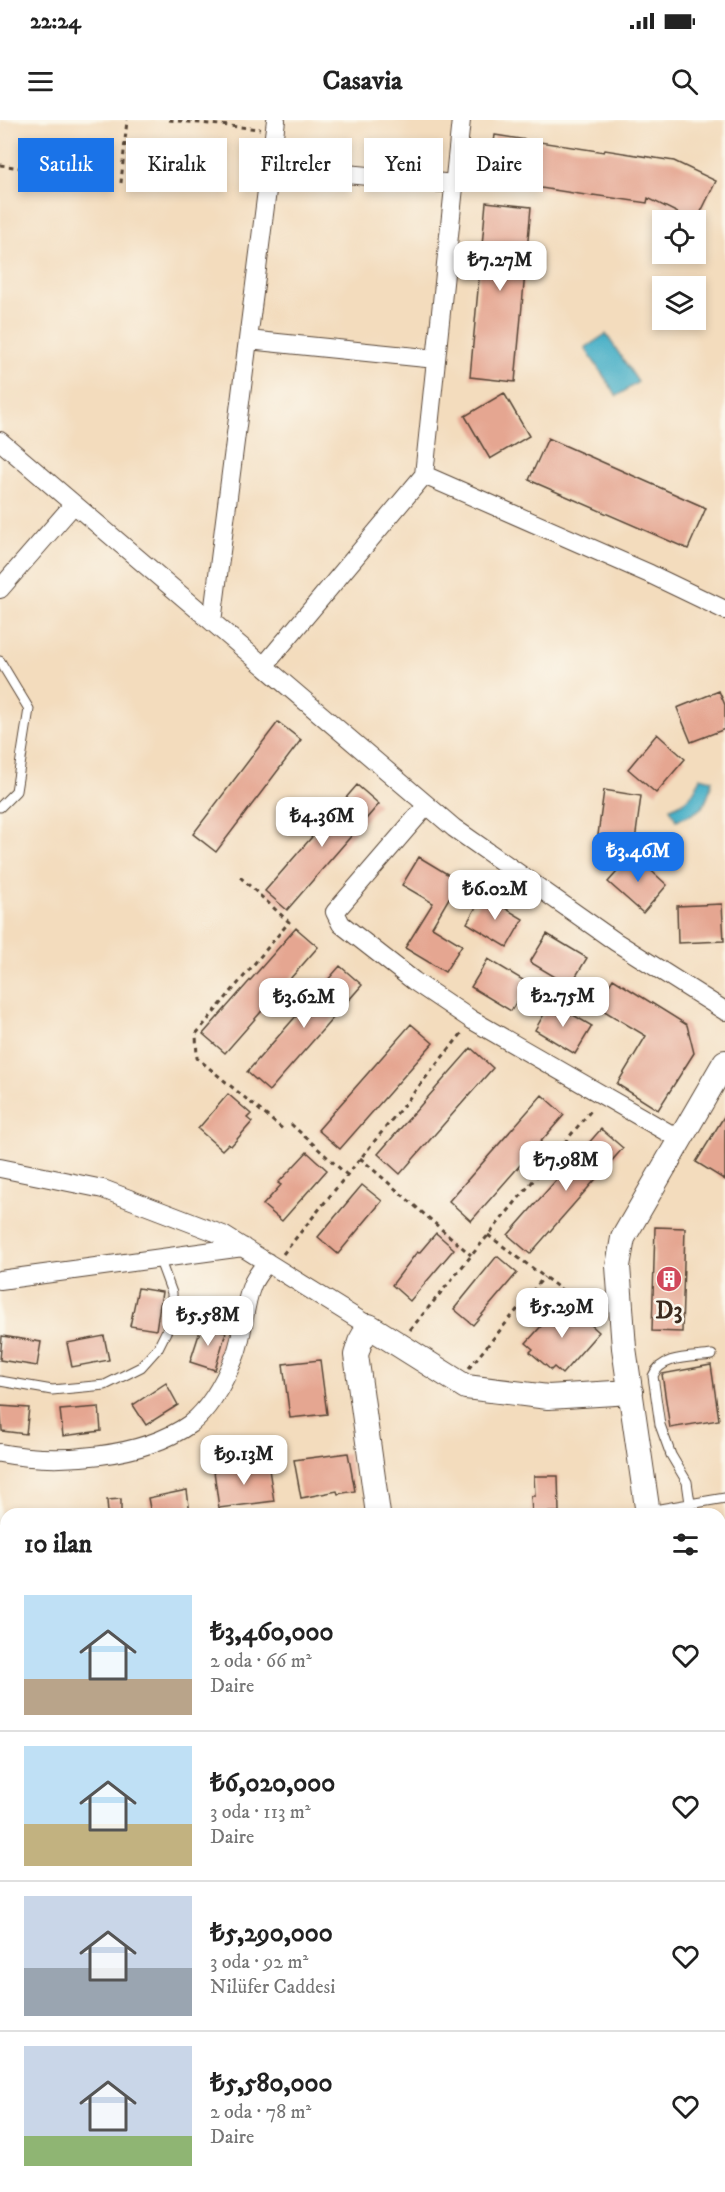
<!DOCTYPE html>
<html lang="tr">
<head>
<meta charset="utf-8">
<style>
  body { margin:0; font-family:"IM FELL DW Pica",serif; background:#f6f6f6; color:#222; height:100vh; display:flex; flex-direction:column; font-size:22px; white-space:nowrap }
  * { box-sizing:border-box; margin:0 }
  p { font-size:20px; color:#767676 }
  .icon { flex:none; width:33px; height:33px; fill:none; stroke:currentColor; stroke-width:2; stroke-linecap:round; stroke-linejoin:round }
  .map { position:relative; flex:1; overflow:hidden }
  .details { position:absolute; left:0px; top:1388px; width:726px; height:686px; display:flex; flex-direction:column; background:#fff; border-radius:18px 18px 0 0; box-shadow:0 3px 9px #0003 }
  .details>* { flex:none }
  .guide { position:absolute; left:18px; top:18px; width:690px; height:54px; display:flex; gap:12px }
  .fabs { position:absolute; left:652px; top:90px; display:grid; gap:12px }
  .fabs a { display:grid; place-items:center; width:54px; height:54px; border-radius:0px; background:#fff; box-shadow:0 3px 9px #0003; font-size:30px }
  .price { position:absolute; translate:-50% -51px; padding:0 14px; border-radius:12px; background:#fff; color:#222; font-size:20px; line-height:39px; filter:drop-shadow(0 2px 3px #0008) }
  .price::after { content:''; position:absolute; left:50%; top:36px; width:18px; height:14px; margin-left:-9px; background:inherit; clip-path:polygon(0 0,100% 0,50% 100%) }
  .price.on { background:#1a73e8; color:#fff }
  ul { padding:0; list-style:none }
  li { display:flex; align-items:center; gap:18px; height:150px; padding:0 24px }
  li+li { border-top:2px solid #e0e0e0 }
  li span { display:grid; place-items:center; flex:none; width:168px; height:120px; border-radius:0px; color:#555 }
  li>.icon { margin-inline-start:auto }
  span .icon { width:72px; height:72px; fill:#fffc; stroke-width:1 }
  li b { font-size:26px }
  h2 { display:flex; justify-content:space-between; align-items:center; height:72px; padding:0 24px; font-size:26px }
  .pill { padding:0 21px; border-radius:0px; background:#fff; box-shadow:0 3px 9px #0003; font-size:21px; line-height:54px }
  .pill.on { background:#1a73e8; color:#fff }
  .status { display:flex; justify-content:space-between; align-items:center; height:42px; padding:0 30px; background:#fff; direction:ltr }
  .status svg { height:16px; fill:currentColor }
  header { display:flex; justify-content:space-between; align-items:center; height:78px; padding:0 24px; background:#fff; font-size:27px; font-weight:800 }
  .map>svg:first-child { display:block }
  .water { fill:#48b0c7; stroke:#426d72; stroke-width:1.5 }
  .building { fill:#e5a691 }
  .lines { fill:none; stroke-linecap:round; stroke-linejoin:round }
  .lane-casing { stroke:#574536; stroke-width:11 }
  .street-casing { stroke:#574536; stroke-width:20 }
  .secondary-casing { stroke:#574536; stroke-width:26 }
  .path { stroke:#574536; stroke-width:3; stroke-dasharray:4.5 4.5; stroke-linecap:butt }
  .lane { stroke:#fff; stroke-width:9 }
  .street { stroke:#fff; stroke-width:18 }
  .secondary { stroke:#fff; stroke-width:24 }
  .labels { text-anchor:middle; stroke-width:5; stroke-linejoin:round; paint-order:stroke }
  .poi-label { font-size:24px; font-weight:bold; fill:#3b2a1e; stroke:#fbf7ec }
</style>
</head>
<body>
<div class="status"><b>22:24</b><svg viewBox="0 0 49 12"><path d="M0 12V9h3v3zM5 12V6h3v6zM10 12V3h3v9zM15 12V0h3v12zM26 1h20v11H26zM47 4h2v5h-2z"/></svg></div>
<header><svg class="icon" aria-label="menu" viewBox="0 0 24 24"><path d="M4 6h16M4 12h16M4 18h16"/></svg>Casavia<svg class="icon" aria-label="search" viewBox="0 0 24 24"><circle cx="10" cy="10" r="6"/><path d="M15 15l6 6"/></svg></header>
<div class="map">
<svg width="725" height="2072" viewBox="0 0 725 2072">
  <rect width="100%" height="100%" fill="#fbf7ec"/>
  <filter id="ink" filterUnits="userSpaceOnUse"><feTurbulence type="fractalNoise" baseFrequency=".0167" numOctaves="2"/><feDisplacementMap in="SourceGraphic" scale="12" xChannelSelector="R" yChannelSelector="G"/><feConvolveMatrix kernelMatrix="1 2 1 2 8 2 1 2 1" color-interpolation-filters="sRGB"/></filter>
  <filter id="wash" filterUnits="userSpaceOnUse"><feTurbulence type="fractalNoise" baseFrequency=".008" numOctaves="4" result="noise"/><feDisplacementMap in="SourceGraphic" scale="24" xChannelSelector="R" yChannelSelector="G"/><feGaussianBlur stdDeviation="1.35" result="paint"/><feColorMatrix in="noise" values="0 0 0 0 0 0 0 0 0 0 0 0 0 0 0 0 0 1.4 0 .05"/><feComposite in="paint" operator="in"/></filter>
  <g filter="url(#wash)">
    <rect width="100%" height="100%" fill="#f3dcbd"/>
    <path class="water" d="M606 214 638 262 617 276 585 228Z
      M700 657 712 660C707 687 702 692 676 700L670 688C687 683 696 673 700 657Z"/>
    <g id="blocks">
      <path class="building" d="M495 15 604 32 605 30 674 41 716 61 696 102 648 78 647 83 593 75 592 76 489 60Z
        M486 82 531 87 515 262 470 257Z
        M504 273 529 316 490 339 465 296Z
        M548 318 706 388 688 429 529 360Z
        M719 571 725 585V609L691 622 677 588Z
        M278 602 301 620 216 732 193 714Z
        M657 614 685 639 656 673 628 649Z
        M357 665 379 684 287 790 265 771Z
        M604 670 641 676 635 721 598 715Z
        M633 734 667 765 643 793 608 762Z
        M419 737 459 761 432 807 462 825 445 852 405 828 433 783 402 765Z
        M483 775 523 799 507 827 467 803Z
        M722 784 724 821 678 823 677 786Z
        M296 808 318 827 225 933 203 914Z
        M547 814 587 838 570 866 530 842Z
        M488 839 528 863 511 891 471 867Z
        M340 846 362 865 269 971 247 952Z
        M613 859 687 905 694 933 658 990 617 964 646 916 596 886Z
        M551 882 592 906 575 934 535 910Z
        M411 904 433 923 340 1029 318 1010Z
        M471 928 493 948 400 1054 378 1034Z
        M228 974 251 994 247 998 252 1002 231 1026 228 1024 222 1030 198 1009Z
        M542 975 564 995 471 1101 449 1081Z
        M725 995V1060L696 1042Z
        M601 1009 623 1028 530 1134 508 1115Z
        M307 1032 327 1050 282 1101 263 1085 281 1065 278 1063Z
        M362 1065 382 1081 338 1134 318 1117Z
        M655 1107 685 1108 682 1212 652 1211Z
        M436 1113 454 1129 410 1181 392 1165 417 1132 419 1133Z
        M497 1136 517 1153 473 1205 454 1189Z
        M138 1168 162 1172 156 1210 130 1206Z
        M563 1182 569 1188 570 1186 599 1212 562 1254 554 1247 551 1250 530 1232 533 1229 526 1223Z
        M202 1205 226 1212 215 1250 190 1242Z
        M2 1216 41 1222 37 1246 0 1240Z
        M104 1216 109 1240 72 1247 67 1223Z
        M320 1240 327 1294 290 1298 283 1244Z
        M711 1245 719 1300 670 1308 662 1254Z
        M166 1263 178 1285 146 1305 133 1285Z
        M0 1286 29 1288 26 1314 2 1311Z
        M99 1287 101 1311 63 1316 60 1290Z
        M348 1333 355 1371 338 1374 337 1371 301 1378 294 1340Z
        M268 1343 274 1381 219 1388 214 1351Z
        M534 1356H558L559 1392 532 1393 531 1376H535Z
        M187 1370 190 1394H151L148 1378Z
        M121 1379V1394H108L107 1380Z"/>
    </g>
  </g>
  <g filter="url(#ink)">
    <use href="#blocks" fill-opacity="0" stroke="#574536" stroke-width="1.5"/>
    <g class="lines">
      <g class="lane-casing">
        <path id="lane" d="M0 541 29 589 16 671 0 687
          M0 1261 52 1270 105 1265 141 1247 158 1228 172 1200V1173L159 1138
          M690 1383 687 1362 671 1335 660 1305 653 1256C661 1235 692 1238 712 1235
          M648 1391 725 1378"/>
      </g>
      <g class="street-casing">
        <path id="street" d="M270 47 455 64
          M248 220 436 239
          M0 321 454 708 616 822 725 891
          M424 355 650 454 725 490
          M0 469 74 384
          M212 502 276 0
          M264 546 424 355 461 0
          M427 685 335 792 341 804 414 861 472 900 679 1019
          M0 1048 103 1069 223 1115 369 1206
          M0 1160 243 1127
          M0 1333C57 1344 142 1338 190 1304 211 1288 225 1260 235 1236 244 1214 243 1187 252 1165 255 1157 262 1149 267 1142
          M0 1457 6 1456
          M0 1667 6 1666
          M0 1870 6 1869
          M0 1974 6 1973
          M720 1976 725 1975
          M618 2067 620 2072"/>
      </g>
      <g class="secondary-casing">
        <path id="secondary" d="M378 1394 356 1235 360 1222 369 1206 466 1267 548 1277 631 1272
          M648 1394 624 1228 618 1146 623 1118 725 942
          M720 1920 725 1955
          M467 2067V2072"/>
      </g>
      <path class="path" d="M169 0 260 9
        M0 45 56 53
        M121 63 127 0
        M240 757 289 802 196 914 197 938 285 1011
        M291 1004 347 1055
        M360 1038 471 1135
        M488 1115 602 1200
        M283 1134 462 913
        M410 1210 593 988
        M469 1248 544 1157"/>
      <use href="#lane" class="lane"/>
      <use href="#street" class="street"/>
      <use href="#secondary" class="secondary"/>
    </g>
  </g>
  <defs>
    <g id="building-disc" transform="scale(1.35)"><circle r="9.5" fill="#d1495b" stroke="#fbf7ec"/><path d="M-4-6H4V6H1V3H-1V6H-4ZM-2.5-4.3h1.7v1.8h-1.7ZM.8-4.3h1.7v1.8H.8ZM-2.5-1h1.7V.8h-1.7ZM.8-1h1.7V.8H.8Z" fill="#fff"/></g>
  </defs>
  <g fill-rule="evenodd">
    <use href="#building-disc" x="669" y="1159"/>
  </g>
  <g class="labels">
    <g class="poi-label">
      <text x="669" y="1198">D3</text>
    </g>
  </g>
</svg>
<div class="fabs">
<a><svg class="icon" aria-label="locate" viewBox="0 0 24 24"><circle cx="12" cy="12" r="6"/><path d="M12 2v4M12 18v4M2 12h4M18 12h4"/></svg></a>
<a><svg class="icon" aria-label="layers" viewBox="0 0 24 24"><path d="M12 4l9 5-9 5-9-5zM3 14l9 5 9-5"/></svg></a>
</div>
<b class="price" style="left:500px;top:172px">₺7.27M</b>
<b class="price" style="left:322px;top:728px">₺4.36M</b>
<b class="price on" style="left:638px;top:763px">₺3.46M</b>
<b class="price" style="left:495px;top:801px">₺6.02M</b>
<b class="price" style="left:563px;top:908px">₺2.75M</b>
<b class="price" style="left:304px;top:909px">₺3.62M</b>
<b class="price" style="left:566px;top:1072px">₺7.98M</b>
<b class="price" style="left:562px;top:1219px">₺5.29M</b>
<b class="price" style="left:208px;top:1227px">₺5.58M</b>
<b class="price" style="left:244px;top:1366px">₺9.13M</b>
<div class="guide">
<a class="pill on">Satılık</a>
<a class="pill">Kiralık</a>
<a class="pill">Filtreler</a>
<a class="pill">Yeni</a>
<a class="pill">Daire</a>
</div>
<section class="details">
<h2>10 ilan<svg class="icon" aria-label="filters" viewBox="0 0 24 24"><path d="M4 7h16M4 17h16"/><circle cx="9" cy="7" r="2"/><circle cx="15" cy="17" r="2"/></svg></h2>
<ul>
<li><span style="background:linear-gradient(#bfe0f5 70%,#b9a48a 0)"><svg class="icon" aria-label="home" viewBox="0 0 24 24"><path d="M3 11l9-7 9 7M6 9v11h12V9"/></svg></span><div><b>₺3,460,000</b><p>2 oda · 66 m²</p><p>Daire</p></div><svg class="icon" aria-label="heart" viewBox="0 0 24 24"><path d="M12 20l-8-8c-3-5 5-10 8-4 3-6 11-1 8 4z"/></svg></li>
<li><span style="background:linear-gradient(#bfe0f5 65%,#c2b280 0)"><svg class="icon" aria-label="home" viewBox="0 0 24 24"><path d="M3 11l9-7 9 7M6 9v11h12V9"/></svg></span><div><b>₺6,020,000</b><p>3 oda · 113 m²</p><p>Daire</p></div><svg class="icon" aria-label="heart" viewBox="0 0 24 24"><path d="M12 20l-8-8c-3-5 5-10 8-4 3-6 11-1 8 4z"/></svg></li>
<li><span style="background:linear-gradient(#c9d6e8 60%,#9aa5b1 0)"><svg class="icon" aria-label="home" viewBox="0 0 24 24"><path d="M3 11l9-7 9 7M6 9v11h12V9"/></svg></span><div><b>₺5,290,000</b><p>3 oda · 92 m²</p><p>Nilüfer Caddesi</p></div><svg class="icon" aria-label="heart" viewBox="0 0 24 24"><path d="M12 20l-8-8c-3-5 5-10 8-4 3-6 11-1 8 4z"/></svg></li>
<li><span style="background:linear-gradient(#c9d6e8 75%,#8fb573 0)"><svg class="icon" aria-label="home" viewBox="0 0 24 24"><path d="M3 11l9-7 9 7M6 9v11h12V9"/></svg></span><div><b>₺5,580,000</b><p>2 oda · 78 m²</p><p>Daire</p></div><svg class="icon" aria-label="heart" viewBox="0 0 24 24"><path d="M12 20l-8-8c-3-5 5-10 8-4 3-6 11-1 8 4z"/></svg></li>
</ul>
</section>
</div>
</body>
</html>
